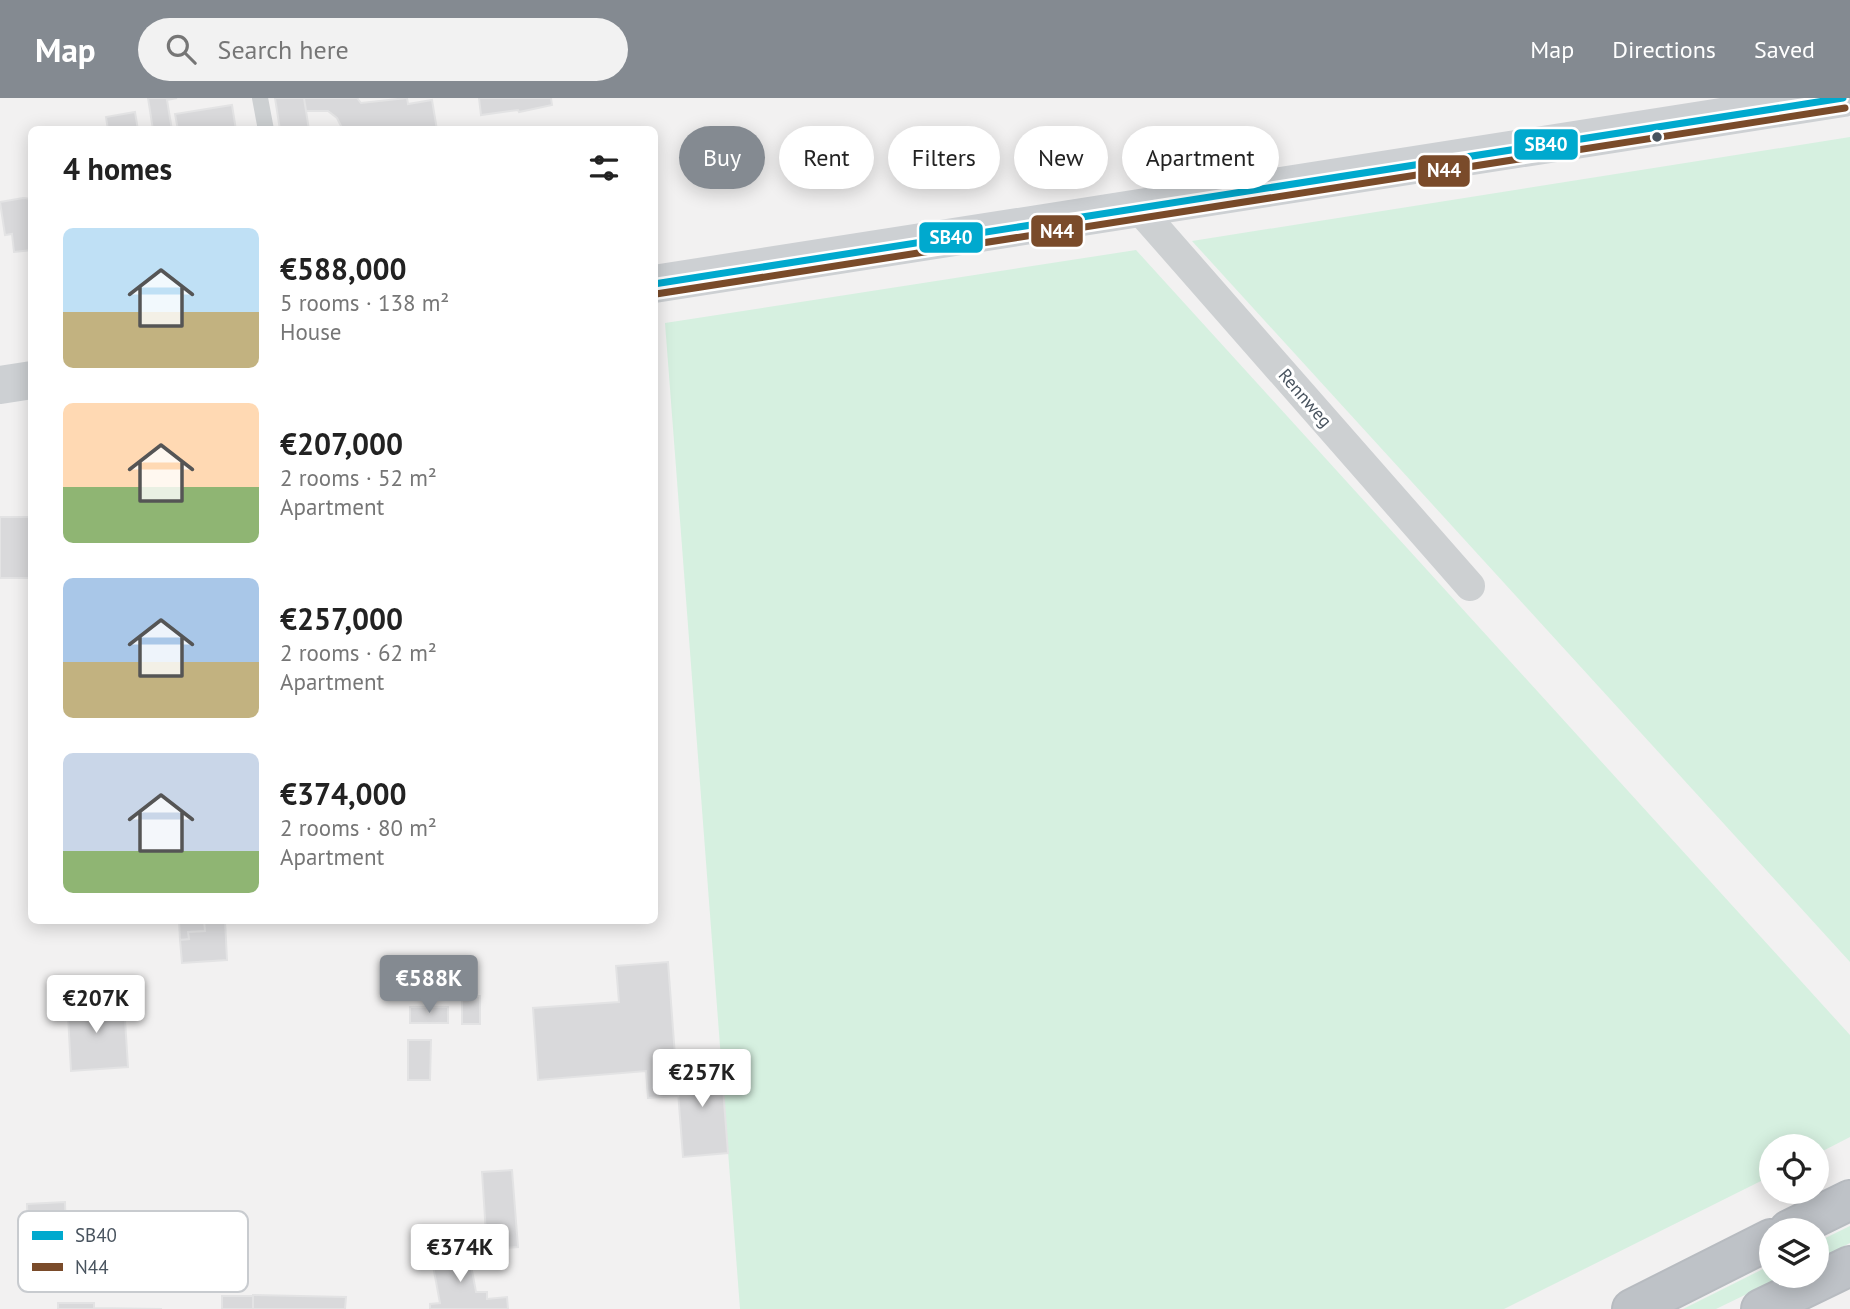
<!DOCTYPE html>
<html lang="en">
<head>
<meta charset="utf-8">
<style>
  body { margin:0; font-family:"PT Sans",sans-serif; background:#f2f2f2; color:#222; height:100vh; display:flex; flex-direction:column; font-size:26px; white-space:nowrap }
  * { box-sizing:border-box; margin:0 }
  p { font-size:23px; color:#767676 }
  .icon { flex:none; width:38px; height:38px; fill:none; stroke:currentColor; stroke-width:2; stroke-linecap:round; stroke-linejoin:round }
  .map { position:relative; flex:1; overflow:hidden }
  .details { position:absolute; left:28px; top:28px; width:630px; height:798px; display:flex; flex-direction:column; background:#fff; border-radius:10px; box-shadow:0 4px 18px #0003 }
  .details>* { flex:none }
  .hud { position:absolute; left:679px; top:28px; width:665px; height:63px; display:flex; gap:14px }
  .controls { position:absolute; left:1759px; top:1036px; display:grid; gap:14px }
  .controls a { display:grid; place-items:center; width:70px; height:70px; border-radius:50%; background:#fff; box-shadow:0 4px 18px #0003; font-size:35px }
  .price { position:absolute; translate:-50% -60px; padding:0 16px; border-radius:7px; background:#fff; color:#222; font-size:23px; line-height:46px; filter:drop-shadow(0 2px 4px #0008) }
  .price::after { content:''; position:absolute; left:50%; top:42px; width:21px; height:16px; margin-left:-10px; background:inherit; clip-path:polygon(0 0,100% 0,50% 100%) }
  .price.active { background:#848a91; color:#fff }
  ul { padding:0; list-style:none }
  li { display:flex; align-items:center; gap:21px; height:175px; padding:0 35px }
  li span { display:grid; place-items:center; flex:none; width:196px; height:140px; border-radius:10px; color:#555 }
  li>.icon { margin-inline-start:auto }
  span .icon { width:84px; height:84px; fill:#fffc; stroke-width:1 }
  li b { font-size:30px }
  h2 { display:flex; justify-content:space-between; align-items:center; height:84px; padding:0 35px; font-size:30px }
  .chip { padding:0 24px; border-radius:32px; background:#fff; box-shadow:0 4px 18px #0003; font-size:24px; line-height:63px }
  .chip.active { background:#848a91; color:#fff }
  header { display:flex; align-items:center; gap:42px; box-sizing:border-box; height:98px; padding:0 35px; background:#848a91; color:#fff }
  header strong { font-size:33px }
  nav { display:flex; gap:38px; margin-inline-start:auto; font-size:24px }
  .search { width:490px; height:63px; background:#f2f2f2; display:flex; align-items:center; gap:18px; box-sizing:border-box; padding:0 24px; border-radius:38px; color:#767676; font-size:26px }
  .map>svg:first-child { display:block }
  .green { fill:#d6f0e0 }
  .building { fill:#d9d9db; stroke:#e3e3e4; stroke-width:2 }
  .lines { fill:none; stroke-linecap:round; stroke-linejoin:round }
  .highway-casing { stroke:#b7bbc0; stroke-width:42 }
  .lane { stroke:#cdd0d2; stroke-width:16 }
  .street { stroke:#cdd0d2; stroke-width:30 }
  .secondary { stroke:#cdd0d3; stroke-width:38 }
  .highway { stroke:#bec2c7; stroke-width:38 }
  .bus-1-casing { stroke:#fff; stroke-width:12 }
  .bus-2-casing { stroke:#fff; stroke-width:12 }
  .bus-1 { stroke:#00a9ce; stroke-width:7 }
  .bus-2 { stroke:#7a4b2a; stroke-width:7 }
  .bus-dot { fill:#48535e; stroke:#fff; stroke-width:2.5 }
  .labels { text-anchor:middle; stroke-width:6; stroke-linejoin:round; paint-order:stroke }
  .street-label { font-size:18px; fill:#48535e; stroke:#fff }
  .key { fill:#fff; stroke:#c8cbcf; stroke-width:2 }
  .key-label { font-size:19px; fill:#48535e }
  .line-badge { stroke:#fff; stroke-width:2.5 }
  .badge-label { font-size:19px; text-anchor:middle; font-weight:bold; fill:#fff }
</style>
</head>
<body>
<header>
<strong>Map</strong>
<div class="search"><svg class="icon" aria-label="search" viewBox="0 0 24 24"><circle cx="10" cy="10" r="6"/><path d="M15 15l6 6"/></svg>Search here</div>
<nav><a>Map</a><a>Directions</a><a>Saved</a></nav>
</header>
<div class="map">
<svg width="1850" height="1211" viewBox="0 0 1850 1211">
  <rect width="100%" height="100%" fill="#f2f1f1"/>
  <path class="green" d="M1850 39V864L1192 143Z
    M1136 152 1850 937V1039L1817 1056 1816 1048H1771V1078L1504 1211H740L665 225Z
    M1850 1128V1145L1817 1162V1144Z
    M1771 1167V1178H1784L1716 1211H1683Z"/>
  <path class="building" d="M148 0H177L167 2 172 32H153Z
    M275 0H304L309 32H280Z
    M304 0H357L361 5 407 0 408 6 432 2 437 32H343L337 20 328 13H306Z
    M479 0H551L552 7 519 14 518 12 481 17Z
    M232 7 236 32H178L175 16Z
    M135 14 138 32H108L106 19Z
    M23 100 32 101V152L14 154 12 136 5 137 0 104Z
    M0 419H30V480H0Z
    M179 822H204L205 833 188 834 189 841 180 842Z
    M204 822H225L227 862 182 865 180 842 189 841 188 834 205 833Z
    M668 864 678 998 648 1000 646 973 538 982 533 910 619 904 616 868Z
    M91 896V908L124 906 128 969 71 973 67 898Z
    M462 898H480V926H462Z
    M410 909H448V925H410Z
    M408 942H431L430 982H408Z
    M721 964 728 1055 683 1059 676 967Z
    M512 1072 518 1149 487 1151 482 1074Z
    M65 1104 66 1138 28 1139 27 1106Z
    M468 1151 476 1194H487V1201L507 1199 508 1211H430V1206L440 1205 431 1157Z
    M253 1197 346 1199 345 1211H253Z
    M222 1198H253V1211H222Z
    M58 1205H94V1210L162 1211H58Z"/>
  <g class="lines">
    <g class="highway-casing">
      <path id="highway" d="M1789 1132 1850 1102
        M1632 1211 1771 1141
        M1761 1211 1850 1168"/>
    </g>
    <path class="lane" d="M260 0 266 32"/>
    <path class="street" d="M1140 112 1470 488"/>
    <path class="secondary" d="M654 186 1843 0
      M0 287 32 282"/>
    <use href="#highway" class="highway"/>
    <g class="bus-1-casing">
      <path id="bus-1" d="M654 186 1843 0"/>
    </g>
    <g class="bus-2-casing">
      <path id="bus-2" d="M656 196 1845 10"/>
    </g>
    <use href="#bus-1" class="bus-1"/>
    <use href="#bus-2" class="bus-2"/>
  </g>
  <circle class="bus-dot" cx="1657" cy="39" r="6"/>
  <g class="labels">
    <g class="street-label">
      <text transform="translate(1305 300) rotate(49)" y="6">Rennweg</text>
    </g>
  </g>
  <rect x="18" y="1113" width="230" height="81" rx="10" class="key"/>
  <rect x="32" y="1133" width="31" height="9" fill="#00a9ce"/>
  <rect x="32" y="1165" width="31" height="8" fill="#7a4b2a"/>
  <g class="key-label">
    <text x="75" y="1144">SB40</text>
    <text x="75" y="1176">N44</text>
  </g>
  <g class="line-badge">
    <rect x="1513" y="30" width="66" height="33" rx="7" fill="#00a9ce"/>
    <rect x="1417" y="56" width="54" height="34" rx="7" fill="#7a4b2a"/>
    <rect x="1030" y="116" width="54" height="34" rx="7" fill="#7a4b2a"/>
    <rect x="918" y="123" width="66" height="33" rx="7" fill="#00a9ce"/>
  </g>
  <g class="badge-label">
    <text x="1546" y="53">SB40</text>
    <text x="1444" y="79">N44</text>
    <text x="1057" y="140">N44</text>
    <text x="951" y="146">SB40</text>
  </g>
</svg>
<div class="controls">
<a><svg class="icon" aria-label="locate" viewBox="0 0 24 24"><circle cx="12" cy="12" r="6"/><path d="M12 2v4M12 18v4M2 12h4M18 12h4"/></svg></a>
<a><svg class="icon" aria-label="layers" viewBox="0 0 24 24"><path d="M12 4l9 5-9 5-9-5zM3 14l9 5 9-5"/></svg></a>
</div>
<b class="price active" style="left:429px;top:917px">€588K</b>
<b class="price" style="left:96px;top:937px">€207K</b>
<b class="price" style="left:702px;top:1011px">€257K</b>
<b class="price" style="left:460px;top:1186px">€374K</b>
<div class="hud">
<a class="chip active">Buy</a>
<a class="chip">Rent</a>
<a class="chip">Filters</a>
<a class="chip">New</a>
<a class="chip">Apartment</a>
</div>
<section class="details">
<h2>4 homes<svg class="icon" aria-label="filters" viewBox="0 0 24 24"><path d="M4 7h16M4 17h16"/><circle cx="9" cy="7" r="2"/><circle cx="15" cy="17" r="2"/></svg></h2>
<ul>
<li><span style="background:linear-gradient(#bfe0f5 60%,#c2b280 0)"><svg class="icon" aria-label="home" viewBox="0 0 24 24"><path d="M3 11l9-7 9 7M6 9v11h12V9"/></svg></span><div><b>€588,000</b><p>5 rooms · 138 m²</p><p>House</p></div></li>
<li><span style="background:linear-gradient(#ffd9b3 60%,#8fb573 0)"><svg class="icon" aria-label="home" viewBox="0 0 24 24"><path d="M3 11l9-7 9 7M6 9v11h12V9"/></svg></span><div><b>€207,000</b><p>2 rooms · 52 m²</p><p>Apartment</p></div></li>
<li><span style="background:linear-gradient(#a9c7e8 60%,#c2b280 0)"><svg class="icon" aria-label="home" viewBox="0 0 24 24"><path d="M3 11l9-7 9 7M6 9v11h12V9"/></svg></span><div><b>€257,000</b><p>2 rooms · 62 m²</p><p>Apartment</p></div></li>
<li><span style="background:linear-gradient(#c9d6e8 70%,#8fb573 0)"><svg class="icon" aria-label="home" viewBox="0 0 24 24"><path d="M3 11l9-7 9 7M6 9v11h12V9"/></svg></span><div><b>€374,000</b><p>2 rooms · 80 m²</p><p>Apartment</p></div></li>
</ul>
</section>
</div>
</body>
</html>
